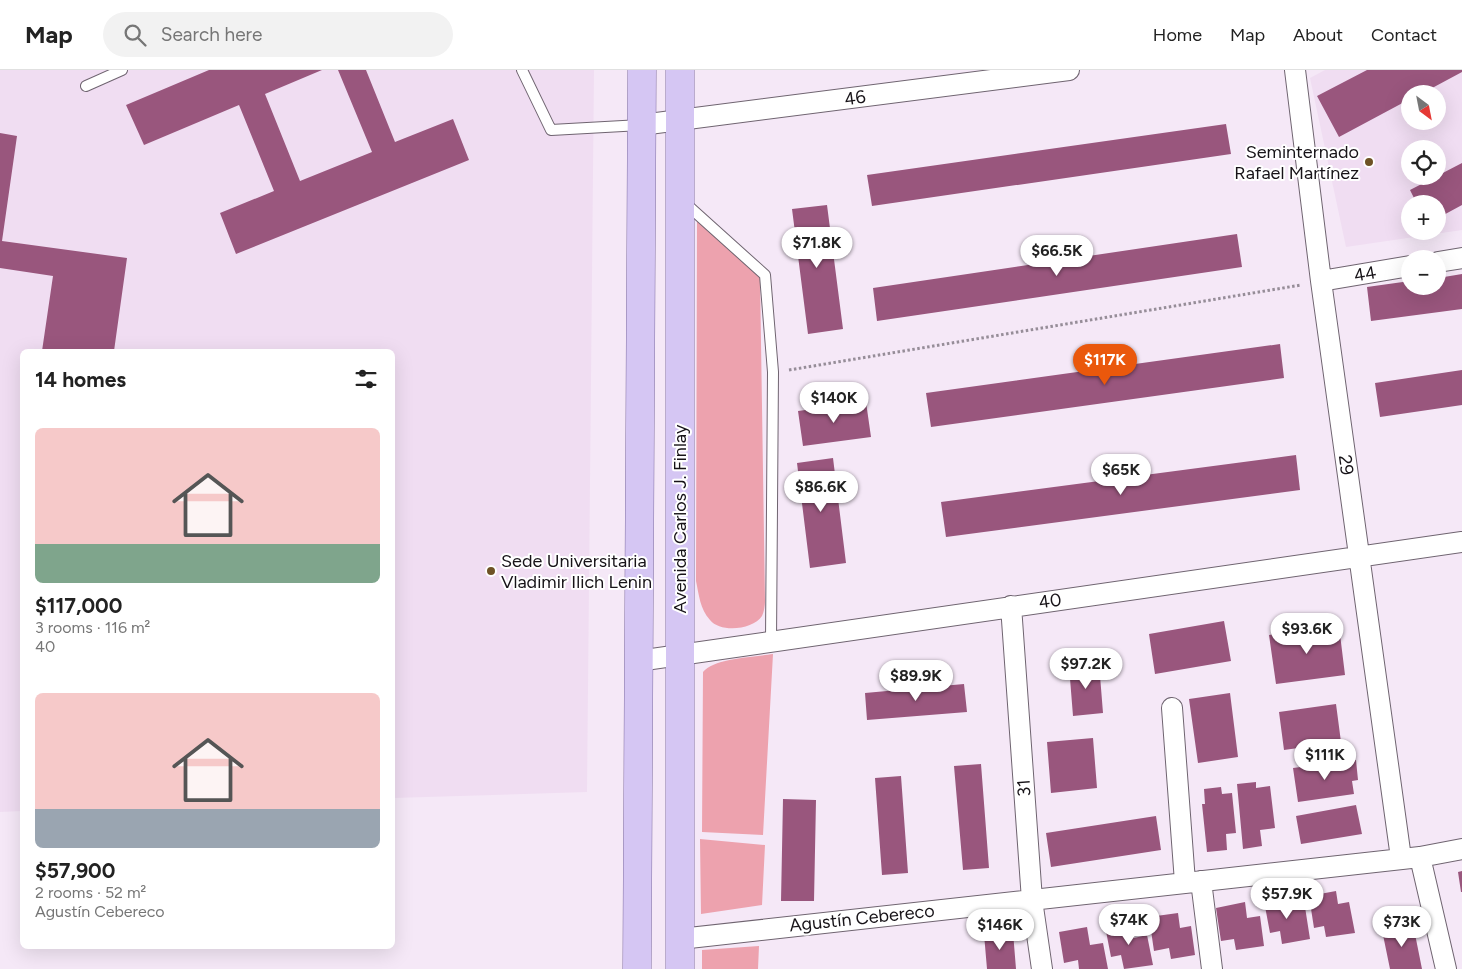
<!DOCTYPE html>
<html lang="en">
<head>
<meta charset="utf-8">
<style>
  body { margin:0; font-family:Figtree,sans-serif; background:#f2f2f2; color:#222; height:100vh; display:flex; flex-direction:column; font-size:19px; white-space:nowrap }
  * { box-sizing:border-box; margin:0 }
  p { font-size:16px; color:#767676 }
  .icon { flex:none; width:28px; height:28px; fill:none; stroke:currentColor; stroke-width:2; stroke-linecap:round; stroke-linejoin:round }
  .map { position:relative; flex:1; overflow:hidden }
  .panel { position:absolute; left:20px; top:279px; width:375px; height:600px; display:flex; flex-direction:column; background:#fff; border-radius:8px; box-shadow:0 5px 20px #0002 }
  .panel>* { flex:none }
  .needle { width:32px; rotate:148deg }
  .buttons { position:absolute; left:1401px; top:15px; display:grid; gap:10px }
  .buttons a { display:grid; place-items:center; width:45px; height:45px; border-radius:50%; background:#fff; box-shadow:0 5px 20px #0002; font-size:25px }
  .price { position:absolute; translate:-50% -42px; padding:0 11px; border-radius:18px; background:#fff; color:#222; font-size:16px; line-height:32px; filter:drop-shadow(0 1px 2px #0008) }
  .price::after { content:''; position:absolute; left:50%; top:30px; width:15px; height:11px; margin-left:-8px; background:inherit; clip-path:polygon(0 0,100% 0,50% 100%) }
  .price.current { background:#ea580c; color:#fff }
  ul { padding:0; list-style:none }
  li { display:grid; align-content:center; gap:10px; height:265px; padding:0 15px }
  li span { display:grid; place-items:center; height:155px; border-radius:8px; color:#555 }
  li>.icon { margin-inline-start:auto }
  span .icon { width:90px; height:90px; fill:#fffc; stroke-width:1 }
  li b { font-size:21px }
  h2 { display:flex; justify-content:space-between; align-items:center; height:60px; padding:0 15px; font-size:21px }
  header { display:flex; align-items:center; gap:30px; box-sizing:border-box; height:70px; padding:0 25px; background:#fff; border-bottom:1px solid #e0e0e0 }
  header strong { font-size:24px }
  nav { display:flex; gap:28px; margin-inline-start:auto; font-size:18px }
  .search { width:350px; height:45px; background:#f2f2f2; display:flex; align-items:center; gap:12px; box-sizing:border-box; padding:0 18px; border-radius:28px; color:#767676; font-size:19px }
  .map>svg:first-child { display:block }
  .built { fill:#f0ddf2; fill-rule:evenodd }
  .green { fill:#eda2ae }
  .building { fill:#99567d }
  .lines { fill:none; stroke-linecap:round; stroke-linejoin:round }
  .lane-casing { stroke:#6f6470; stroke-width:12 }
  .street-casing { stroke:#6f6470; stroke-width:22 }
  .primary-casing { stroke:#806fa1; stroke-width:29 }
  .path { stroke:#968d98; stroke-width:3; stroke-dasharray:2.5 2.5; stroke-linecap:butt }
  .lane { stroke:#fff; stroke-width:10 }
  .street { stroke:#fff; stroke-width:20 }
  .primary { stroke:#d5c6f3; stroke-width:28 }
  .poi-dot { fill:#6e5225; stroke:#fff; stroke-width:2 }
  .labels { text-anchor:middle; stroke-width:4; stroke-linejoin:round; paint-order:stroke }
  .street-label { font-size:18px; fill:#171318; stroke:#fff }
  .poi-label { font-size:18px; fill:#171318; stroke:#fff; text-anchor:end }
</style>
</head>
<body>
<header>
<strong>Map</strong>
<div class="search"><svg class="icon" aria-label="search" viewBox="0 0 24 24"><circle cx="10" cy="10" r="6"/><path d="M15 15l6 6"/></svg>Search here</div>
<nav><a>Home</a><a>Map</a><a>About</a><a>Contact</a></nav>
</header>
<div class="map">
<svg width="1462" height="899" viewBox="0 0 1462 899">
  <rect width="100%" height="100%" fill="#f5e8f7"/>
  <path class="built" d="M0 0H594L587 722 393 728 392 281H22V741L0 742Z
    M1325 0H1462V160L1346 177 1310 8ZM1410 24H1438V51H1410ZM1410 79H1438V106H1410ZM1410 134H1438V161H1410Z"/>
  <path class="green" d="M697 149 760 207 765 531C765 535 764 542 762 546 753 560 720 563 710 550 700 539 699 525 696 511Z
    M773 584 763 765 702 762 703 602C714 588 755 587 773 584Z
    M700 769 765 775 762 835 701 844Z
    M759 876 758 899H702V880Z"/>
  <path class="building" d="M209 0H322L265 24 300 111 372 82 338 0H366L395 72 453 49 469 90 236 184 220 143 274 121 239 35 144 75 126 35Z
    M1367 0H1462V2L1421 24H1410V29L1339 67 1317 26Z
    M1226 54 1231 84 872 136 867 105Z
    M0 63 17 66 2 171 127 188 114 281H42L53 206 0 198Z
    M1462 93V135L1438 148V134H1417L1410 120Z
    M827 135 843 259 808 264 792 139Z
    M1237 164 1242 197 877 251 873 218Z
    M1462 204V239L1371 251 1367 217 1410 211V216H1438V208Z
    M1280 274 1284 308 931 357 926 323Z
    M1462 300V335L1380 347 1375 313Z
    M866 332 871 367 803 376 798 341Z
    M1296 385 1300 420 946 467 941 432Z
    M833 388 846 493 810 498 797 393Z
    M1224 551 1231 591 1155 604 1149 564Z
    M1339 556 1345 605 1276 614 1269 565Z
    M1099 593 1103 643 1073 646 1069 596Z
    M964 614 967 642 867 650 865 623Z
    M1230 623 1238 687 1198 693 1189 629Z
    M1336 634 1341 672 1284 680 1279 642Z
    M1093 668 1097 718 1051 723 1047 672Z
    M1356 690 1358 710 1352 711 1354 724 1298 732 1293 698Z
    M981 694 989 798 963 800 954 696Z
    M901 706 908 803 882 805 875 708Z
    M1256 712V718L1270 716 1275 758 1260 760 1262 776 1243 779 1237 714Z
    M1221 717 1222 724 1232 723 1236 763 1226 764 1227 780 1207 782 1202 734H1205L1204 719Z
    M783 729 816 730 814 831H781Z
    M1356 735 1362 764 1301 774 1296 746Z
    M1156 746 1161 780 1051 797 1046 763Z
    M1462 801V822H1461L1458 802Z
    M1336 821 1338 834 1349 832 1355 863 1326 867 1324 856 1314 858 1309 826Z
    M1292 826 1294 839 1305 837 1310 869 1282 874 1280 861 1270 863 1264 831Z
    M1245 832 1247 848 1260 846 1264 876 1236 880 1234 869 1221 871 1216 838Z
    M1178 843 1180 858 1191 856 1195 885 1171 889 1169 878 1154 881 1149 847Z
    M1132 851 1134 868 1147 865 1153 895 1124 899 1121 885 1111 887 1105 856Z
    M1413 854 1422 899H1390L1382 860Z
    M1087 857 1090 875 1103 873 1108 899H1079L1078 890 1064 893 1059 862Z
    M1013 862 1016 899H987L984 864Z"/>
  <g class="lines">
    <g class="lane-casing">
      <path id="lane" d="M522 0 551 60 641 55
        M86 16 122 0
        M685 133 765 205 773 302 771 571"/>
    </g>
    <g class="street-casing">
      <path id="street" d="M1295 0 1321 211 1401 788
        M641 55 1069 0
        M1438 192 1462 188
        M1321 211 1410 196
        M1011 536 1032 830 1042 899
        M638 591 1462 472
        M1172 638 1185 812
        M1420 787 1446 899
        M1201 811 1212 899
        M680 869 1420 787 1462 779"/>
    </g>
    <g class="primary-casing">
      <path id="primary" d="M637 899 642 0
        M680 899V0"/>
    </g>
    <path class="path" d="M789 300 1301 215"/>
    <use href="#lane" class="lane"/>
    <use href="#street" class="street"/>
    <use href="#primary" class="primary"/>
  </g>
  <g class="poi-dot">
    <circle cx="1369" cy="92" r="5"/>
    <circle cx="491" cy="501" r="5"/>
  </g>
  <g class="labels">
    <g class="street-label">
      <text transform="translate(855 28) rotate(-8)" y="6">46</text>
      <text transform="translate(1365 204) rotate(-10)" y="6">44</text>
      <text transform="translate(1346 395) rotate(82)" y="6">29</text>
      <text transform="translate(680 449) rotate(-90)" y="6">Avenida Carlos J. Finlay</text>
      <text transform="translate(1050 531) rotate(-8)" y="6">40</text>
      <text transform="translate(1024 718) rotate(-94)" y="6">31</text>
      <text transform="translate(862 848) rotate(-6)" y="6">Agustín Cebereco</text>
    </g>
    <g class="poi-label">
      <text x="1359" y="88">Seminternado<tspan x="1359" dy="21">Rafael Martínez</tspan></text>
      <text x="501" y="497" text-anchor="start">Sede Universitaria<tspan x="501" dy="21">Vladimir Ilich Lenin</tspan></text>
    </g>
  </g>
</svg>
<div class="buttons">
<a><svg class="needle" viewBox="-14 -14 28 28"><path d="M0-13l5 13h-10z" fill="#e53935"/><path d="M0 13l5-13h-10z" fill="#767676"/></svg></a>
<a><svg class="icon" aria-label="locate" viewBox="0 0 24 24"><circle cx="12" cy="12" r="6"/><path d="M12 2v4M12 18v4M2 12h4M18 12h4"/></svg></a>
<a>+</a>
<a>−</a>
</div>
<b class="price" style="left:817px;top:199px">$71.8K</b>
<b class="price" style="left:1057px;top:207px">$66.5K</b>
<b class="price current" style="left:1105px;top:316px">$117K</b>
<b class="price" style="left:834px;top:354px">$140K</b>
<b class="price" style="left:1121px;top:426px">$65K</b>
<b class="price" style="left:821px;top:443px">$86.6K</b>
<b class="price" style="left:1307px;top:585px">$93.6K</b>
<b class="price" style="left:1086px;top:620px">$97.2K</b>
<b class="price" style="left:916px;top:632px">$89.9K</b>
<b class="price" style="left:1325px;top:711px">$111K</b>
<b class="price" style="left:1287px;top:850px">$57.9K</b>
<b class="price" style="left:1129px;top:876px">$74K</b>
<b class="price" style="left:1402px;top:878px">$73K</b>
<b class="price" style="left:1000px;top:881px">$146K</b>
<section class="panel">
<h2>14 homes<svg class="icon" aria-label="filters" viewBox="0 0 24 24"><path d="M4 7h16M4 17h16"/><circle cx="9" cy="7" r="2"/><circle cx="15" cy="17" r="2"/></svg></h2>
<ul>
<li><span style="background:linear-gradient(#f6c9c9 75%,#7fa58c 0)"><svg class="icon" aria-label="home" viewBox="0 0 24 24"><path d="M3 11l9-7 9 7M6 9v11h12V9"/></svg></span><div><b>$117,000</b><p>3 rooms · 116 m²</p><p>40</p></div></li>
<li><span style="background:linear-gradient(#f6c9c9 75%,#9aa5b1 0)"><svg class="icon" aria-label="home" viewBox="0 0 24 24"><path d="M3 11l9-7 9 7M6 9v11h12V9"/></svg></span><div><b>$57,900</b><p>2 rooms · 52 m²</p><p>Agustín Cebereco</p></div></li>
</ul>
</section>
</div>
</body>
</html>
